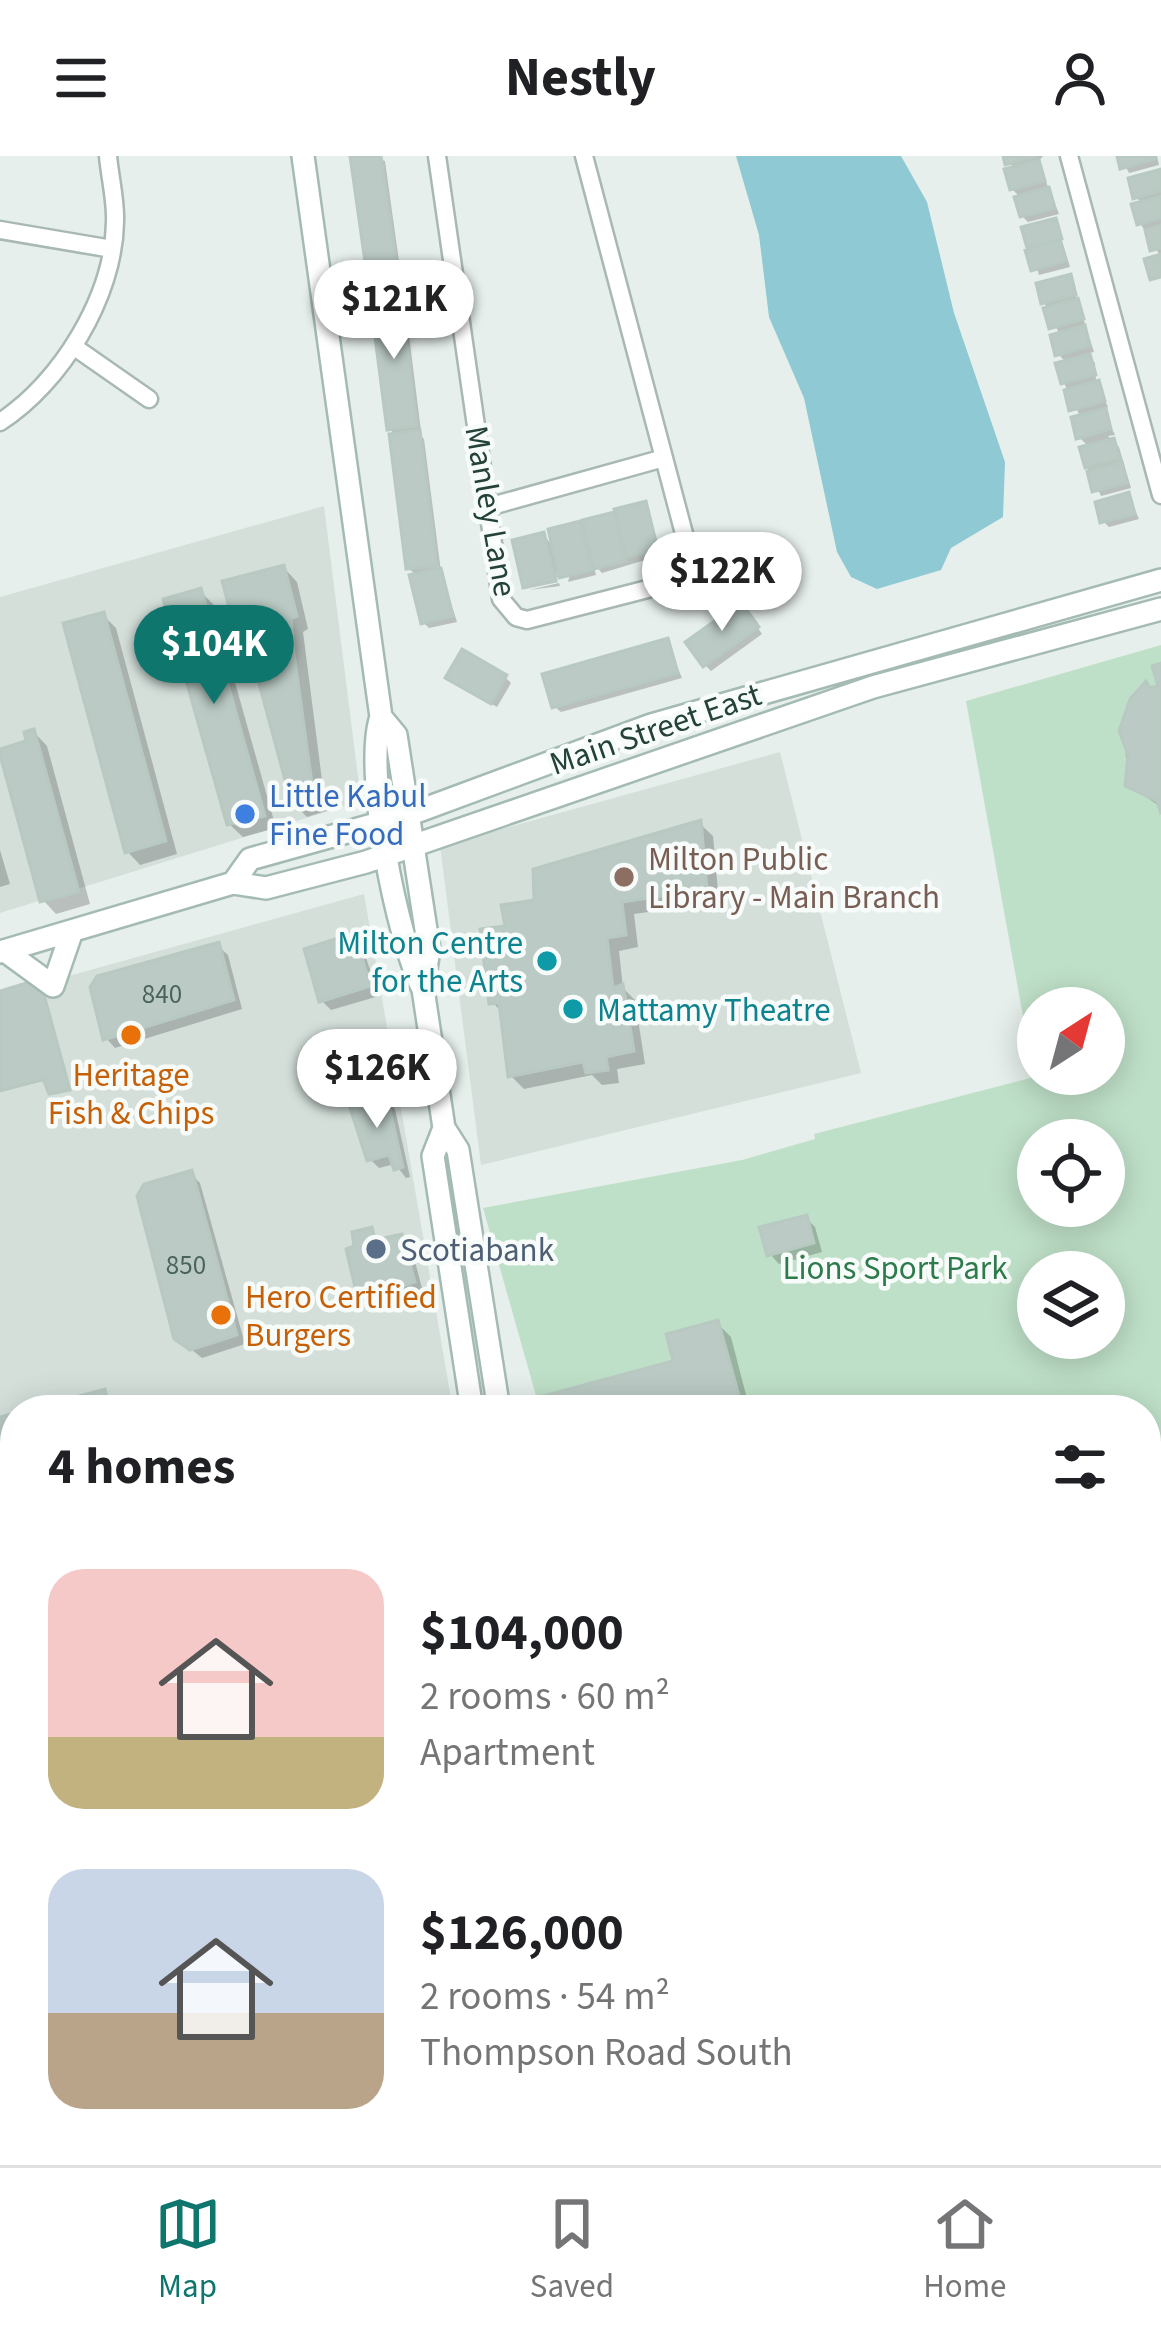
<!DOCTYPE html>
<html lang="en">
<head>
<meta charset="utf-8">
<style>
  body { margin:0; font-family:"Source Sans 3",sans-serif; background:#f2f2f2; color:#202124; height:100vh; display:flex; flex-direction:column; font-size:45px; white-space:nowrap }
  * { box-sizing:border-box; margin:0 }
  p { font-size:39px; color:#757577 }
  .icon { flex:none; width:66px; height:66px; fill:none; stroke:currentColor; stroke-width:2; stroke-linecap:round; stroke-linejoin:round }
  .map { position:relative; flex:1; overflow:hidden }
  .side { position:absolute; left:0px; top:1239px; width:1161px; height:771px; display:flex; flex-direction:column; background:#fff; border-radius:48px 48px 0 0; box-shadow:0 6px 30px #0003 }
  .side>* { flex:none }
  .needle { width:78px; rotate:36deg }
  .tools { position:absolute; left:1017px; top:831px; display:grid; gap:24px }
  .tools a { display:grid; place-items:center; width:108px; height:108px; border-radius:50%; background:#fff; box-shadow:0 6px 30px #0003; font-size:60px }
  .price { position:absolute; translate:-50% -102px; padding:0 27px; border-radius:42px; background:#fff; color:#222; font-size:39px; line-height:78px; filter:drop-shadow(0 3px 6px #0008) }
  .price::after { content:''; position:absolute; left:50%; top:72px; width:36px; height:27px; margin-left:-18px; background:inherit; clip-path:polygon(0 0,100% 0,50% 100%) }
  .price.on { background:#0f766e; color:#fff }
  ul { padding:0; list-style:none }
  li { display:flex; align-items:center; gap:36px; height:300px; padding:0 48px }
  li span { display:grid; place-items:center; flex:none; width:336px; height:240px; border-radius:36px; color:#555 }
  li>.icon { margin-inline-start:auto }
  span .icon { width:144px; height:144px; fill:#fffc; stroke-width:1 }
  li b { font-size:51px }
  h2 { display:flex; justify-content:space-between; align-items:center; height:144px; padding:0 48px; font-size:51px }
  header { display:flex; justify-content:space-between; align-items:center; height:156px; padding:0 48px; background:#fff; font-size:54px; font-weight:700 }
  .dock { display:flex; justify-content:space-around; align-items:center; height:168px; border-top:3px solid #e0e0e0; background:#fff; font-size:33px; color:#757577 }
  .dock a { display:grid; justify-items:center; gap:6px }
  .dock .on { color:#0f766e }
  .map>svg:first-child { display:block }
  .built { fill:#d4dfda }
  .green { fill:#bfe0c8; fill-rule:evenodd }
  .water { fill:#8ec9d4 }
  .shadow { fill:#0003 }
  .lines { fill:none; stroke-linecap:round; stroke-linejoin:round }
  .stream { stroke:#8ec9d4; stroke-width:4.5 }
  .building { fill:#bbcac4; stroke:#b8c9c2; stroke-width:3 }
  .minor-casing { stroke:#a8b8b2; stroke-width:21 }
  .secondary-casing { stroke:#a4bbb3; stroke-width:26 }
  .minor { stroke:#fff; stroke-width:16 }
  .secondary { stroke:#fff; stroke-width:21 }
  .rail { stroke:#5f7d75; stroke-width:4.5; stroke-dasharray:24 12; stroke-linecap:butt }
  .shop-dot { fill:#3f7fe0; stroke:#f7fbf9; stroke-width:4.5 }
  .education-dot { fill:#8d6e63; stroke:#f7fbf9; stroke-width:4.5 }
  .culture-dot { fill:#0f9aa8; stroke:#f7fbf9; stroke-width:4.5 }
  .food-dot { fill:#e8710a; stroke:#f7fbf9; stroke-width:4.5 }
  .service-dot { fill:#5c6f8a; stroke:#f7fbf9; stroke-width:4.5 }
  .labels { text-anchor:middle; stroke-width:9; stroke-linejoin:round; paint-order:stroke }
  .number-label { font-size:27px; fill:#4a645c }
  .street-label { font-size:33px; fill:#24423a; stroke:#f7fbf9 }
  .shop-label { font-size:33px; fill:#366cbe; stroke:#f7fbf9; text-anchor:start }
  .education-label { font-size:33px; fill:#785e54; stroke:#f7fbf9; text-anchor:start }
  .culture-label { font-size:33px; fill:#0d838f; stroke:#f7fbf9; text-anchor:end }
  .food-label { font-size:33px; fill:#c56008; stroke:#f7fbf9 }
  .service-label { font-size:33px; fill:#4e5e75; stroke:#f7fbf9; text-anchor:start }
  .park-label { font-size:33px; fill:#2d7a4b; stroke:#f7fbf9 }
</style>
</head>
<body>
<header><svg class="icon" aria-label="menu" viewBox="0 0 24 24"><path d="M4 6h16M4 12h16M4 18h16"/></svg>Nestly<svg class="icon" aria-label="person" viewBox="0 0 24 24"><circle cx="12" cy="8" r="4"/><path d="M4 21q1-7 8-7t8 7"/></svg></header>
<div class="map">
<svg width="1161" height="2009" viewBox="0 0 1161 2009">
  <rect width="100%" height="100%" fill="#e6efeb"/>
  <path class="built" d="M324 350 361 645 0 757V441Z
    M780 596 861 917 481 1009 440 690Z
    M364 738 453 1254H15V1594L0 1598V839Z
    M0 1860 15 1862V1995H608V2009H0Z"/>
  <path class="green" d="M1161 489V1921L1146 1924V1254H540L483 1052 742 1004 815 983 814 978 1034 921 966 545ZM1038 852H1104V918H1038ZM1038 984H1104V1050H1038ZM1038 1116H1104V1182H1038Z"/>
  <path class="water" d="M736 0H901L927 46 954 157 1005 306 1003 361 951 392 941 414 877 433 851 421 837 396 804 242 769 161 759 79Z
    M15 1679V1749L4 1747 0 1694Z"/>
  <path class="shadow" d="M370 0 385 5 403 134 377 138 371 132Z
    M1006 0H1043L1038 6 1059 58 1028 66 1022 60 1021 42 1012 33 1014 13Z
    M1120 0H1157L1159 9 1129 17Z
    M1161 16V101L1140 67 1143 48 1136 41Z
    M1056 65 1070 111 1039 119 1025 73Z
    M1070 121 1094 196 1086 198 1095 207 1096 225 1108 251 1102 253 1115 279 1108 280 1119 291 1131 332 1101 340 1087 310 1089 291 1079 281 1081 262 1064 227 1067 207 1058 198 1060 179 1044 146Z
    M399 141 405 147 421 275 417 276 424 283 441 416 457 466 429 472 423 466 417 420 408 412 397 280 389 273Z
    M1129 340 1139 363 1109 371 1103 365Z
    M645 348 662 399 602 417 593 407 596 419 568 426 570 418 556 413 557 421 526 429 543 379 555 392 579 369 589 378 586 366Z
    M284 412 297 426 308 473 303 476 326 655 307 661 294 648 251 488 239 476Z
    M559 427 560 430 529 434Z
    M200 435 213 448 276 672 243 681 229 668Z
    M746 455 762 478 711 515 705 509Z
    M103 459 116 472 177 698 140 709 127 695Z
    M667 486 682 522 561 556 555 551Z
    M505 521 511 527 497 551 455 527Z
    M1146 530 1161 532V651L1128 629 1123 562Z
    M34 576 47 590 90 748 56 758 43 744Z
    M700 668 713 680 719 746 634 758 638 791 619 795 623 832 635 844 645 908 617 913 619 927 602 929 592 919 524 933 511 920 503 857 492 846 508 772 538 747Z
    M0 694 10 728 0 731Z
    M353 780 362 790 379 840 331 854 322 845Z
    M218 790 228 799 242 853 115 892 106 882Z
    M41 837 70 935 53 938 47 924 0 936V838Z
    M386 944 395 953 410 1021 406 1022 395 1008 379 1012 370 1003Z
    M191 1018 200 1027 245 1188 202 1202 177 1182Z
    M806 1062 815 1071 822 1096 779 1108 770 1098Z
    M371 1074 380 1083 401 1081 411 1090 423 1136 370 1151 361 1142 358 1091Z
    M718 1168 731 1181 750 1254H546L676 1207Z
    M15 1260V1544L0 1548V1264Z
    M0 1885 15 1889V1929H0Z
    M15 1947V1986L4 1988 0 1949Z
    M115 1995 117 2009H0V1996Z
    M163 1995H201L211 2009H143Z
    M390 1995H525V1997L394 2009Z"/>
  <g class="lines">
    <path class="stream" d="M1146 1762 1155 1776 1153 1834 1161 1842"/>
  </g>
  <path class="building" d="M350 0H381L399 129 369 134Z
    M1003 0H1037L1005 9Z
    M1117 0H1154L1155 3 1120 13Z
    M1039 4 1045 25 1010 34 1004 13Z
    M1161 13V35L1133 43 1128 22Z
    M1049 31 1055 52 1020 61 1014 41Z
    M1161 40V62L1137 69 1131 48Z
    M1056 62 1062 83 1027 92 1021 71Z
    M1161 69V92L1150 95 1145 74Z
    M1060 84 1066 105 1031 115 1025 94Z
    M1161 98V121L1150 124 1144 103Z
    M1071 118 1076 139 1041 148 1036 127Z
    M400 138 417 270 387 274 370 142Z
    M1078 142 1084 163 1049 173 1043 152Z
    M1085 169 1090 190 1055 200 1050 179Z
    M1090 198 1096 219 1061 228 1055 207Z
    M1099 224 1105 245 1069 255 1064 234Z
    M1106 252 1111 273 1076 283 1071 261Z
    M420 274 437 410 406 413 389 278Z
    M1114 282 1120 303 1085 312 1079 291Z
    M1122 306 1127 327 1092 336 1087 315Z
    M1129 336 1135 358 1100 367 1095 346Z
    M646 345 658 394 626 401 614 353Z
    M614 356 626 405 594 413 582 364Z
    M580 365 592 414 559 422 548 373Z
    M544 376 556 425 523 432 512 384Z
    M284 409 297 460 291 463 294 497 314 642 292 650 245 476 236 478 222 425Z
    M441 412 453 460 421 468 409 419Z
    M201 432 265 660 227 669 163 443Z
    M741 446 759 471 703 511 685 486Z
    M104 456 166 685 125 697 63 467Z
    M668 482 678 517 552 552 542 518Z
    M462 493 507 519 491 548 445 522Z
    M1161 507V658L1157 645 1125 630 1128 599 1119 575 1130 543 1146 525 1150 532 1158 530 1152 510Z
    M34 573 79 736 40 746 0 599V593L26 585 24 576Z
    M701 664 707 733 622 746 626 779 607 782 613 832 623 828 634 895 606 901 608 914 586 917 583 906 508 921 499 847 489 848 480 773 505 770 501 749 534 744 533 713Z
    M354 777 371 830 319 846 304 793Z
    M219 786 234 844 103 884 90 831 97 820Z
    M30 826 43 835 70 934 49 938 43 923 0 935V835Z
    M387 941 403 1011 394 1014 389 999 367 1005 350 952Z
    M192 1014 237 1179 190 1194 174 1183 137 1040 144 1028Z
    M807 1059 814 1087 767 1100 759 1071Z
    M372 1071 375 1084 402 1078 415 1126 358 1144 346 1093 354 1090 352 1076Z
    M718 1164 743 1254H543L539 1241 673 1205 666 1178Z
    M105 1233 110 1254H27Z
    M15 1257V1532L0 1537V1261Z
    M3 1881 5 1888 15 1886V1919L0 1921Z
    M15 1944V1976L0 1978V1946Z
    M15 1991 108 1995 111 2009H0V1993Z
    M138 1995H199L201 2009H140Z
    M389 1995H436L420 1997 422 2009H390Z"/>
  <g class="lines">
    <g class="minor-casing">
      <path id="minor" d="M437 0 501 443 516 461 527 464 667 428 683 418 691 404 584 0
        M1069 0 1161 339
        M0 74 112 93
        M73 190 149 243
        M0 266C61 227 114 140 115 66 116 45 110 22 108 0
        M488 351 664 302
        M0 1631 15 1627"/>
    </g>
    <g class="secondary-casing">
      <path id="secondary" d="M303 0 381 561C363 613 397 784 423 833
        M381 561 396 579 429 793 423 833 444 972 458 994 499 1254
        M233 727 250 703 408 659 651 569 1161 424
        M5 795 53 830 72 775
        M0 796 233 727 266 732 366 706 873 531 1161 453
        M444 972 433 1000 472 1254
        M654 2009V1995
        M690 2009V1995"/>
    </g>
    <use href="#minor" class="minor"/>
    <use href="#secondary" class="secondary"/>
    <path class="rail" d="M0 1824 15 1826
      M1146 1985H1161"/>
  </g>
  <circle class="shop-dot" cx="245" cy="658" r="12"/>
  <circle class="education-dot" cx="624" cy="721" r="12"/>
  <g class="culture-dot">
    <circle cx="547" cy="805" r="12"/>
    <circle cx="573" cy="853" r="12"/>
  </g>
  <g class="food-dot">
    <circle cx="131" cy="879" r="12"/>
    <circle cx="221" cy="1159" r="12"/>
  </g>
  <circle class="service-dot" cx="376" cy="1093" r="12"/>
  <g class="labels">
    <g class="number-label">
      <text x="162" y="847">840</text>
      <text x="186" y="1118">850</text>
    </g>
    <g class="street-label">
      <text transform="translate(492 355) rotate(80)" y="12">Manley Lane</text>
      <text transform="translate(655 572) rotate(-19)" y="12">Main Street East</text>
    </g>
    <g class="shop-label">
      <text x="269" y="651">Little Kabul<tspan x="269" dy="38">Fine Food</tspan></text>
    </g>
    <g class="education-label">
      <text x="648" y="714">Milton Public<tspan x="648" dy="38">Library - Main Branch</tspan></text>
    </g>
    <g class="culture-label">
      <text x="523" y="798">Milton Centre<tspan x="523" dy="38">for the Arts</tspan></text>
      <text x="597" y="865" text-anchor="start">Mattamy Theatre</text>
    </g>
    <g class="food-label">
      <text x="131" y="930">Heritage<tspan x="131" dy="38">Fish &amp; Chips</tspan></text>
      <text x="245" y="1152" text-anchor="start">Hero Certified<tspan x="245" dy="38">Burgers</tspan></text>
    </g>
    <g class="service-label">
      <text x="400" y="1105">Scotiabank</text>
    </g>
    <g class="park-label">
      <text x="895" y="1123">Lions Sport Park</text>
    </g>
  </g>
</svg>
<div class="tools">
<a><svg class="needle" viewBox="-14 -14 28 28"><path d="M0-13l5 13h-10z" fill="#e53935"/><path d="M0 13l5-13h-10z" fill="#757577"/></svg></a>
<a><svg class="icon" aria-label="locate" viewBox="0 0 24 24"><circle cx="12" cy="12" r="6"/><path d="M12 2v4M12 18v4M2 12h4M18 12h4"/></svg></a>
<a><svg class="icon" aria-label="layers" viewBox="0 0 24 24"><path d="M12 4l9 5-9 5-9-5zM3 14l9 5 9-5"/></svg></a>
</div>
<b class="price" style="left:394px;top:206px">$121K</b>
<b class="price" style="left:722px;top:478px">$122K</b>
<b class="price on" style="left:214px;top:551px">$104K</b>
<b class="price" style="left:377px;top:975px">$126K</b>
<section class="side">
<h2>4 homes<svg class="icon" aria-label="filters" viewBox="0 0 24 24"><path d="M4 7h16M4 17h16"/><circle cx="9" cy="7" r="2"/><circle cx="15" cy="17" r="2"/></svg></h2>
<ul>
<li><span style="background:linear-gradient(#f6c9c9 70%,#c2b280 0)"><svg class="icon" aria-label="home" viewBox="0 0 24 24"><path d="M3 11l9-7 9 7M6 9v11h12V9"/></svg></span><div><b>$104,000</b><p>2 rooms · 60 m²</p><p>Apartment</p></div></li>
<li><span style="background:linear-gradient(#c9d6e8 60%,#b9a48a 0)"><svg class="icon" aria-label="home" viewBox="0 0 24 24"><path d="M3 11l9-7 9 7M6 9v11h12V9"/></svg></span><div><b>$126,000</b><p>2 rooms · 54 m²</p><p>Thompson Road South</p></div></li>
</ul>
</section>
</div>
<nav class="dock">
<a class="on"><svg class="icon" aria-label="map" viewBox="0 0 24 24"><path d="M3 6l6-2 6 2 6-2v14l-6 2-6-2-6 2zM9 4v14M15 6v14"/></svg>Map</a>
<a><svg class="icon" aria-label="saved" viewBox="0 0 24 24"><path d="M7 4h10v16l-5-4-5 4z"/></svg>Saved</a>
<a><svg class="icon" aria-label="home" viewBox="0 0 24 24"><path d="M3 11l9-7 9 7M6 9v11h12V9"/></svg>Home</a>
</nav>
</body>
</html>
